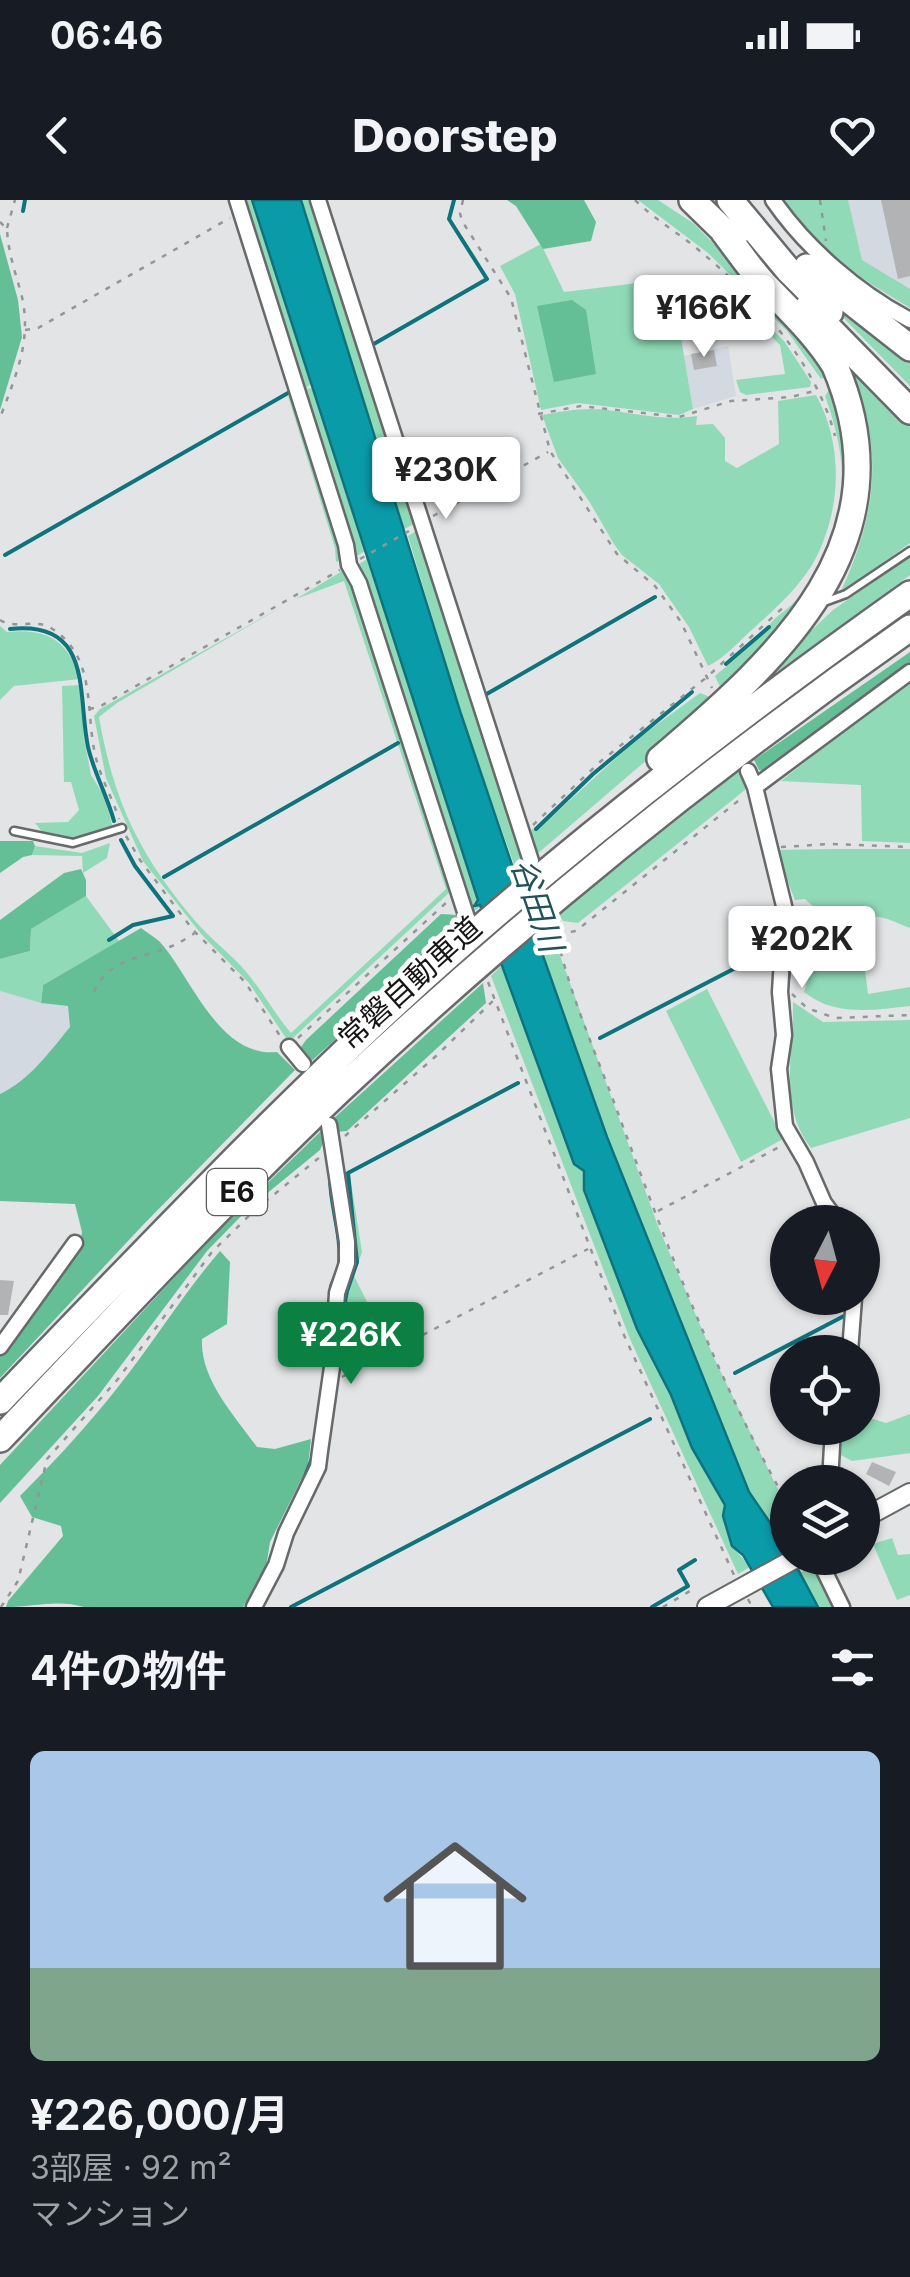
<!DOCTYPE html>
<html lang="ja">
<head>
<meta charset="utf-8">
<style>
  body { margin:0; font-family:Inter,"Noto Sans JP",sans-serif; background:#20242c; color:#f1f3f6; height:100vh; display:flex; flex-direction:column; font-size:38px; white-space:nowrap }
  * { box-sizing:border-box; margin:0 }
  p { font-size:32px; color:#9ea1a6 }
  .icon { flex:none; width:55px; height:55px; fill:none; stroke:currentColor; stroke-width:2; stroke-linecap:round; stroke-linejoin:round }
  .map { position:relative; height:1407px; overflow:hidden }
  .sheet { display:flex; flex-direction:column; background:#171b24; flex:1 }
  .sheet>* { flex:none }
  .needle { width:65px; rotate:186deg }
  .fabs { position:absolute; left:770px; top:1005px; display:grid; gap:20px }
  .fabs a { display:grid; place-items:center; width:110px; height:110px; border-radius:50%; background:#171b24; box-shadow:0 2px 8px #0004; font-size:50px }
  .price { position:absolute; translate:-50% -85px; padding:0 22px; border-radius:10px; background:#fff; color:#222; font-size:32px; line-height:65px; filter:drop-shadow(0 2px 5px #0008) }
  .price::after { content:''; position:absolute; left:50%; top:60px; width:30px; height:22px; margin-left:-15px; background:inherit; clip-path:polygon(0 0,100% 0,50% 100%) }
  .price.current { background:#0b8043; color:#fff }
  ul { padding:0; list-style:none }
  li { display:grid; align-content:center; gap:20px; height:530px; padding:0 30px }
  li+li { border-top:2px solid #363941 }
  li span { display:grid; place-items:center; height:310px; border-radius:15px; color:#555 }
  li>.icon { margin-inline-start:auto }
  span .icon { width:180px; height:180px; fill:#fffc; stroke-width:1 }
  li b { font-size:42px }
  h2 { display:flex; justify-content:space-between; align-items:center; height:120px; padding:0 30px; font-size:42px }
  .status { display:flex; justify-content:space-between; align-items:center; height:70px; padding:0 50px; background:#171b24; direction:ltr }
  .status svg { height:28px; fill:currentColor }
  header { display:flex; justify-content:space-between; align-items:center; height:130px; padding:0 30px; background:#171b24; font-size:45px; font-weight:800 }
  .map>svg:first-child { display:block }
  .built { fill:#d2d9e0 }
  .green { fill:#91dab8 }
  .forest { fill:#64bf97 }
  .water { fill:#0a9ba9; stroke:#0e737d; stroke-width:2.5 }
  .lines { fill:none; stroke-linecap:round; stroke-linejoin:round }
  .stream { stroke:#0e737d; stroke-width:4 }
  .building { fill:#b2b3b5 }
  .lane-casing { stroke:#68696a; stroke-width:11 }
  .street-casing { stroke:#68696a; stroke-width:19 }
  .secondary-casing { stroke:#68696a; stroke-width:22 }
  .highway-casing { stroke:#68696a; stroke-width:30 }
  .path { stroke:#949596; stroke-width:2.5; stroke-dasharray:5 8; stroke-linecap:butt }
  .lane { stroke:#fff; stroke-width:6 }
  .street { stroke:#fff; stroke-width:14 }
  .secondary { stroke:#fff; stroke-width:18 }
  .highway { stroke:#fff; stroke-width:25 }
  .labels { text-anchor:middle; stroke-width:9; stroke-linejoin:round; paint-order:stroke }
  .shield { fill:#fff; stroke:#5c5c5d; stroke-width:2.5 }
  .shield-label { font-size:28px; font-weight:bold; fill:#161617 }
  .street-label { font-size:30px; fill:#161617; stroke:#fff }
  .water-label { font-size:32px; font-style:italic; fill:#205359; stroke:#fff }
</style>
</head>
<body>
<div class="status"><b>06:46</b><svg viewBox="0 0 49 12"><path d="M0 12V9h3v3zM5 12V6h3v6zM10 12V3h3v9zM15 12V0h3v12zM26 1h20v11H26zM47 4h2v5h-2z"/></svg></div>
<header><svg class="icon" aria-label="back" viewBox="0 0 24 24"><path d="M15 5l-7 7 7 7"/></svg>Doorstep<svg class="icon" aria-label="heart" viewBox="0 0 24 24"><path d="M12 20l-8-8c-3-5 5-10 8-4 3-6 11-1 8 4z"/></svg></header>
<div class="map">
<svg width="910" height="1407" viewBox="0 0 910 1407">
  <rect width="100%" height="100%" fill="#e2e4e5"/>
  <path class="built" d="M824 0H910V108L853 75Z
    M728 146 736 196 693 209 684 156Z
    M0 791 41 803 68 806 70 827 39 865 12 889 0 894Z"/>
  <path class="green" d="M241 0H252L311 183 306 189 312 188 365 351 350 360Z
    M301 0H314L418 322 404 329Z
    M638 0H658L693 23 776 106 828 176 821 179 787 131 708 53Z
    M776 0H848L862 60 910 89V108L828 57 822 44 819 46Z
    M541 44 564 92 671 79 693 209 679 215 578 203 541 210 515 94 500 66Z
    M717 75 784 141 811 182 810 187 746 195 740 192 736 180 785 174 780 145 718 83Z
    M766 76 910 221V343L846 390 842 389C872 324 889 245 848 181 824 144 793 111 766 76Z
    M823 92 910 158V186L824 98Z
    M834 182 845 203 849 343 724 495 715 476C735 459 757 442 770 424 777 415 790 408 798 398 851 335 852 270 825 196Z
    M293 194 344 358 336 362 335 348 288 196Z
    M816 195C845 247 841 315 812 365 797 389 775 409 755 427 740 440 724 459 708 466L689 427 659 384 622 355 614 344 589 301 558 258 542 215C564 211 585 207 607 210 639 214 665 221 697 216L696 225 713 224 725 238V261L737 268 779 244 778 201Z
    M421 328 420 340 428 364 527 664 517 673 461 514 408 336Z
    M910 356V375L759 485 757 482 833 410Z
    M367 359 479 701 474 702V706H481L470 715 353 368Z
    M344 370 349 373 452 690 293 838H286L249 783 202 735 143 661 106 578 94 516 100 509 283 406 117 503 99 517C114 603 140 656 196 722 210 738 226 750 240 765 260 786 273 812 291 833L446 689 344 381 296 399Z
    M0 426 7 432C47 428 68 440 80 479L14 486 0 500Z
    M910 479V643L862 641 861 585 781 581Z
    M81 485 84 539 91 575 106 599 113 629 72 639 47 638 35 623 68 622 79 610 71 582H64L62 486Z
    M700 493 710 497 712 504 536 655 527 634 533 629 536 631 637 539Z
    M741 569 746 583 745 590 578 723 563 721 559 714Z
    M110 643 107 658 83 673 82 656 32 655 35 646 82 653Z
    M835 649H910V728C901 725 889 718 879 717 843 716 836 729 805 699L795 700 775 650Z
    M86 696 119 741 43 785 41 803 0 791V759L30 751 31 729Z
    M549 725 658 1026 715 1160 787 1308 786 1346 749 1292 607 937 536 736Z
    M503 764 574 964 584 970V990L637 1129 671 1195 692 1248 725 1305 723 1316 732 1346 750 1367 738 1374 630 1139 491 776Z
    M812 766 865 769 868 794 910 787V806C873 810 835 817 804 792Z
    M707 789 783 939 741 962 666 811Z
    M793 802 823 822 910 820V918L811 948C778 906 794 852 793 802Z
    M349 970 362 1052 354 1076 389 1145 337 1171 342 974Z
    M910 1214V1253L852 1261 839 1254 843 1228H862L863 1216 886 1223Z
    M892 1338 898 1355 910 1354V1395L897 1400 873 1344Z
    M818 1362 838 1407H818L800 1373Z"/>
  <path class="forest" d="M507 0H584L596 22 591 41 543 49 516 6Z
    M0 34 18 100 22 137 0 210Z
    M572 100 586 110 596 174 554 182 537 106Z
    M910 452V469L767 572 759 570 754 560Z
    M0 641H33L35 646 32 655 23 657 0 673Z
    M81 669 86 680V696L31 729 30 751 0 759V720L64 673Z
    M441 714 457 715 464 723 307 865 301 847 306 840Z
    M141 728C147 733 155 737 160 742 192 778 219 858 277 852L295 870 142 1026 0 1178V1154L79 1050 82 1032 75 1004 0 1001V894C30 880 50 851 70 827L68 806 41 803 43 785Z
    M483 783 486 803 347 931 337 932 332 920Z
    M321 931 323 943 320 950 249 1008 207 1051 98 1196 0 1303V1265L211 1038Z
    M220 1051 230 1062 227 1124 202 1139C200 1179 234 1215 257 1247L275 1249 311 1239 308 1266 270 1342 266 1367 243 1407H84C58 1399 33 1407 6 1407L8 1401 63 1336 61 1326 32 1317 20 1296C55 1261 88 1225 118 1187 154 1142 183 1094 220 1051Z"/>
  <path class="water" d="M252 0H301L461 514 536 736 607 937 749 1292 784 1343 788 1358H792L818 1407H773L743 1355 732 1346 723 1316 725 1305 692 1248 671 1195 637 1129 584 990V971L574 964 480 705 474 706 478 700Z"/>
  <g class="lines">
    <path class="stream" d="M23 11 25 0
      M372 145 487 79 449 19 454 0
      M5 355 288 193
      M10 429C94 420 77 495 88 547 94 573 107 595 114 621
      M726 464 769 427
      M485 495 655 397
      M536 629 593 574 692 492
      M164 677 398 543
      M785 683 794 721 787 789
      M109 740 133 725 173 716 135 666 121 640
      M788 797 790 842
      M600 838 776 747
      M330 977C330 1007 342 1035 339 1065
      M341 1122 347 1091 357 1062 348 973 518 883
      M328 1123 331 1086 336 1074
      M857 1152 862 1083
      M735 1173 844 1116
      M314 1247 326 1162
      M300 1289 313 1256
      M273 1353 280 1329
      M291 1407 650 1219
      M652 1407 688 1386 679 1370 695 1360"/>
  </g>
  <path class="building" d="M881 0H910V76L898 79Z
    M714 150 717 166 694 170 691 154Z
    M0 1080 14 1081 8 1115H0Z
    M872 1262 896 1272 889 1286 866 1274Z"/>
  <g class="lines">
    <g class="lane-casing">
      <path id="lane" d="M827 401 846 394 910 351
        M14 631 73 643 122 628"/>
    </g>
    <g class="street-casing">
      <path id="street" d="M237 0 346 345 349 365 359 383 467 718
        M318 0 531 661
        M773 0C806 48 858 93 910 120
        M748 571 755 587 785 710 780 792 784 835 779 869 785 926 806 962 824 1003 838 1022
        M755 587 910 472
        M289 847 303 864
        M0 1147 75 1043
        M850 1152 854 1098
        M830 1282 833 1228
        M818 1358 842 1407
        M254 1407 276 1365 286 1333 318 1267 320 1251 333 1160 337 1093 347 1063V1042L329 925"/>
    </g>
    <g class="secondary-casing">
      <path id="secondary" d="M862 1319 910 1293
        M707 1407 796 1358"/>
    </g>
    <g class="highway-casing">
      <path id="highway" d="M692 0 734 41
        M730 0 789 71 830 112
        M807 67 910 148
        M808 107 910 211
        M660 559C780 457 910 342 835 166 816 135 790 111 765 85 750 69 737 49 723 31
        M0 1201C130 1066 258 931 395 804 557 655 731 521 910 394
        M0 1239C112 1122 221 1003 339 891 518 723 708 569 910 428"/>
    </g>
    <path class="path" d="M463 0 460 13 462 21 511 98 550 251 617 354 655 386 681 422 712 488
      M635 0C653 18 675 31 695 47 755 96 815 160 835 236
      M820 0 826 41
      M0 22 7 29C8 53 16 74 22 97 32 142 15 177 0 218
      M7 28 15 0
      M25 130 38 128 230 18
      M538 214 581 206 679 217 731 201 791 197 818 190
      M433 316 548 252
      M360 359 409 331
      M0 420C16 430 35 418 51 428 97 457 85 509 95 554 100 577 112 597 119 619
      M89 509 99 507 340 370
      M533 625 601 561 707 477 787 404
      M126 636 140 660 193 730 245 782 282 839
      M781 647 830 644 909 647
      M555 726C567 790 596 853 618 913 666 1043 719 1185 788 1304
      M558 734 576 731 743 597
      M488 782 623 1133 734 1375
      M94 792C108 758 144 758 172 746 180 743 188 737 195 733
      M792 794 807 808 835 818 910 815
      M298 838 447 702
      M345 936 436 856 495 799
      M658 1011 783 945
      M342 1177 588 1049
      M748 1399 752 1407
      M1 1407 18 1381 47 1259 118 1179 212 1052 255 1010 320 957
      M663 1407 690 1391"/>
    <use href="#lane" class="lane"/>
    <use href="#street" class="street"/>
    <use href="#secondary" class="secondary"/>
    <use href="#highway" class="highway"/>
  </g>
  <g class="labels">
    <rect class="shield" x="207" y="969" width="60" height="46" rx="8"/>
    <g class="shield-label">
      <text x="237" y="1002">E6</text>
    </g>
    <g class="street-label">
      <text transform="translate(410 783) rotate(-42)" y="10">常磐自動車道</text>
    </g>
    <g class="water-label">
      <text transform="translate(537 705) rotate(71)" y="11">谷田川</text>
    </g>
  </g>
</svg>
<div class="fabs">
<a><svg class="needle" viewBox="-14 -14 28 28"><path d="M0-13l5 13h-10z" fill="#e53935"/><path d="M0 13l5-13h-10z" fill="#9ea1a6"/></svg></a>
<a><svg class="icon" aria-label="locate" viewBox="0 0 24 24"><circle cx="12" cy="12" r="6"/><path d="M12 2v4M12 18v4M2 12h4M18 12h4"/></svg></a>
<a><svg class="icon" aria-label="layers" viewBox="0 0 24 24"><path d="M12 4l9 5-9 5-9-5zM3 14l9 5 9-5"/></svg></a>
</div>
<b class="price" style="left:704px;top:160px">¥166K</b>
<b class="price" style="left:446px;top:322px">¥230K</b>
<b class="price" style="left:802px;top:791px">¥202K</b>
<b class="price current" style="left:351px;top:1187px">¥226K</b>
</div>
<section class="sheet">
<h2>4件の物件<svg class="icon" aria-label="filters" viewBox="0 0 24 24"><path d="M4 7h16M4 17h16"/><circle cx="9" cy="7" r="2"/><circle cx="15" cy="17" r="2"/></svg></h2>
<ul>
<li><span style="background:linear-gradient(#a9c7e8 70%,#7fa58c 0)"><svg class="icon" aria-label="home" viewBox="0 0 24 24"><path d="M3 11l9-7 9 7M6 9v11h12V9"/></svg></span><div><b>¥226,000/月</b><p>3部屋 · 92 m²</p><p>マンション</p></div></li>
</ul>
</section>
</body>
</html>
